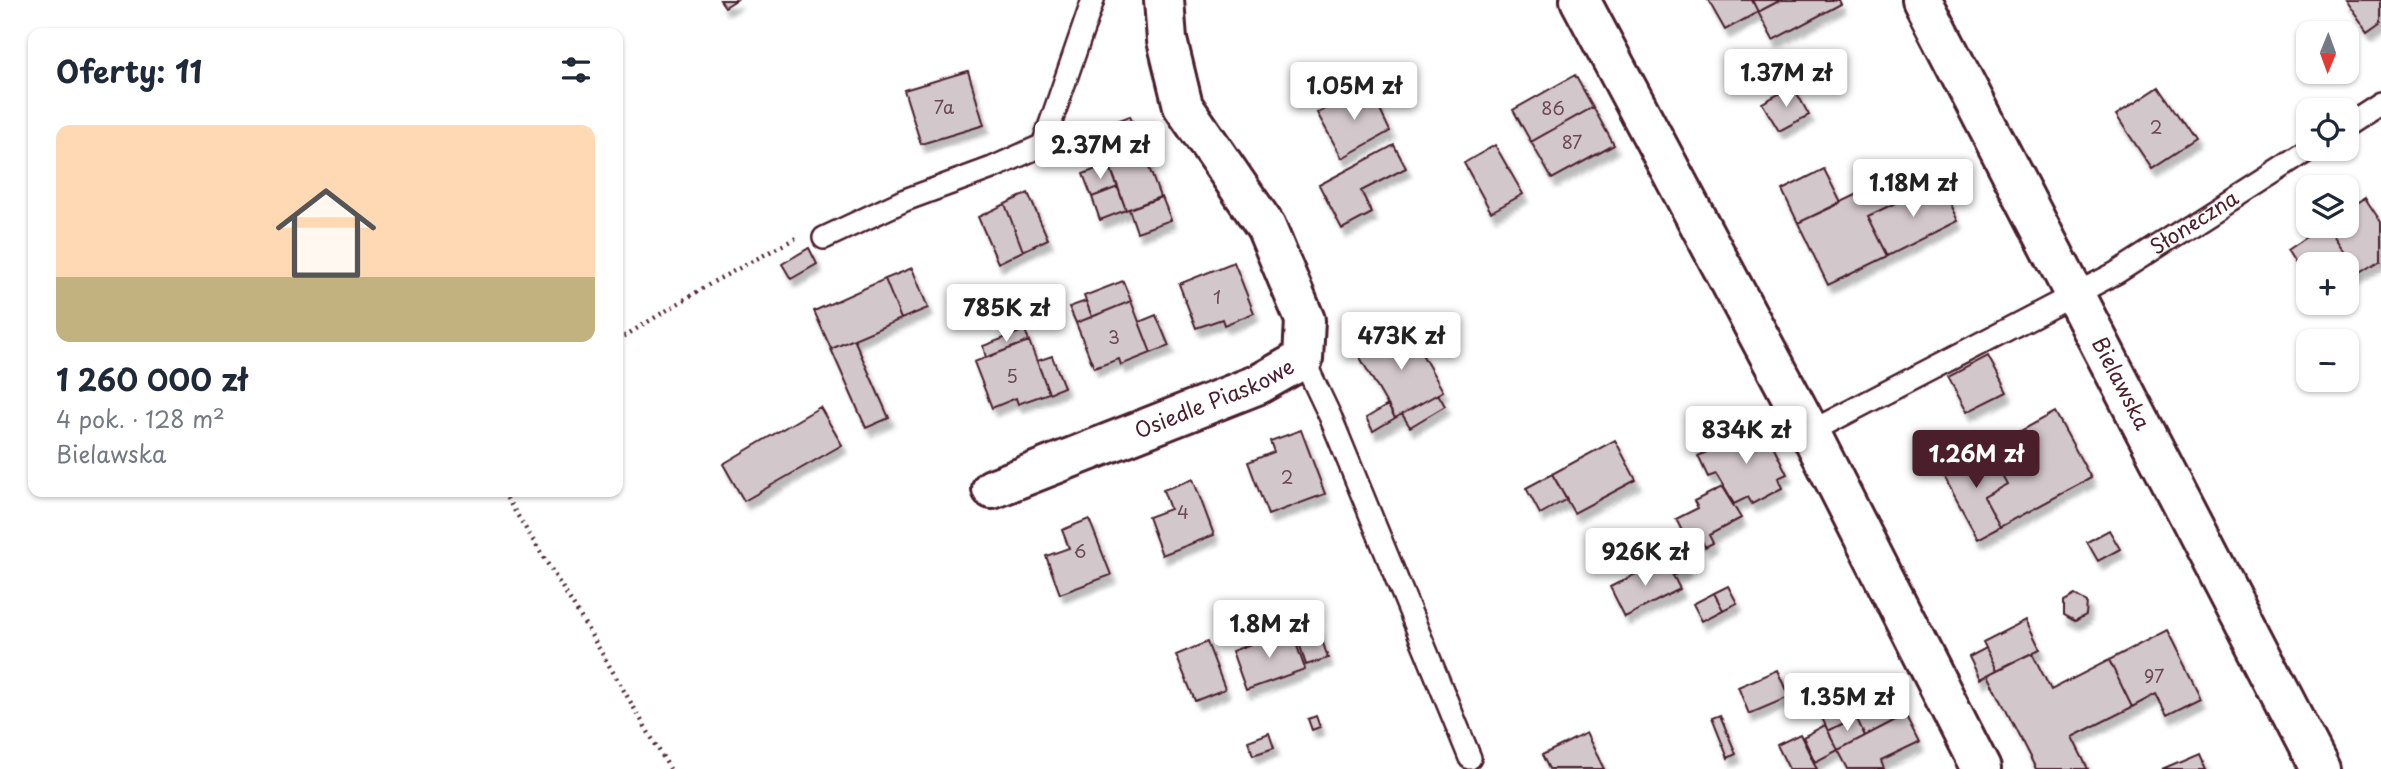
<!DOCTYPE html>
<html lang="pl">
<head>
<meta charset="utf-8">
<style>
  body { margin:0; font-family:"Playpen Sans",sans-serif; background:#f2f2f3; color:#1f2937; height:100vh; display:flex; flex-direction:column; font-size:26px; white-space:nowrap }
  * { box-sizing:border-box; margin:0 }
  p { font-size:23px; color:#747a83 }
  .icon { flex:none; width:38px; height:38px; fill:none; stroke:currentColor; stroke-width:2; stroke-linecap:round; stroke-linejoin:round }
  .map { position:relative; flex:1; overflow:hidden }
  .details { position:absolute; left:28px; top:28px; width:595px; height:469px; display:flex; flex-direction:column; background:#fff; border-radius:14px; box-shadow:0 2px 5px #0004 }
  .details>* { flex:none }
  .needle { width:46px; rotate:181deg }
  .buttons { position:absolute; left:2296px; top:21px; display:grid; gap:14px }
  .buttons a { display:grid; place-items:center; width:63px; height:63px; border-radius:14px; background:#fff; box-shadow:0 2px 5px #0004; font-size:35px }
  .price { position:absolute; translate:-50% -60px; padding:0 16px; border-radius:7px; background:#fff; color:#222; font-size:23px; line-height:46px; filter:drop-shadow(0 2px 4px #0008) }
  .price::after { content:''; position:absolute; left:50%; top:42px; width:21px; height:16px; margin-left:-10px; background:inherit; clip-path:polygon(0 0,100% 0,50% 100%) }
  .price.current { background:#4a1f2b; color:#fff }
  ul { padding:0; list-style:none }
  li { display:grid; align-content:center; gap:14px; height:371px; padding:0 28px }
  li+li { border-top:2px solid #e0e1e3 }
  li span { display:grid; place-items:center; height:217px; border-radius:14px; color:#555 }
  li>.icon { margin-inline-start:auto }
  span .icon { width:126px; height:126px; fill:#fffc; stroke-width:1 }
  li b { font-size:30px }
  h2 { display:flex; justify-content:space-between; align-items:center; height:84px; padding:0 28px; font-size:30px }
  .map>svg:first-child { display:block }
  .building { fill:#d2c7cb; stroke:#4a1f2b; stroke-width:2; filter:url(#shadow) }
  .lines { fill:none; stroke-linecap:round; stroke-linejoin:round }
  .service-casing { stroke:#4a1f2b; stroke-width:26 }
  .minor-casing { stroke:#4a1f2b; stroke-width:44 }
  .tertiary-casing { stroke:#4a1f2b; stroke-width:44 }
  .path { stroke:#4a1f2b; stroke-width:4.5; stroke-dasharray:2 5; stroke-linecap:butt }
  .service { stroke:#fff; stroke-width:21 }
  .minor { stroke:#fff; stroke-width:38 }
  .tertiary { stroke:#fff; stroke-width:38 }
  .labels { text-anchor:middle; stroke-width:7; stroke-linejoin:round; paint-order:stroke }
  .number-label { font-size:18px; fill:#6c4953 }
  .street-label { font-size:21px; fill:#4a1f2b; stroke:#fff }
</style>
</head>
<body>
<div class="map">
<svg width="2381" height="769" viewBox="0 0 2381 769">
  <defs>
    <filter id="shadow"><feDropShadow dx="4.5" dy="8" stdDeviation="2" flood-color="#0004"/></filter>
  </defs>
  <rect width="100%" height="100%" fill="#fff"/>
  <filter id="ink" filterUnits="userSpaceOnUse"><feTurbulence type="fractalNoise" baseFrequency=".0143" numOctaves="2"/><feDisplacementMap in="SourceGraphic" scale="14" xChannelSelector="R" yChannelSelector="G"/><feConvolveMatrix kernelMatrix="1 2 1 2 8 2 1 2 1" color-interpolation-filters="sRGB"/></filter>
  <g filter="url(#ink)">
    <path class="building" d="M720 0H736L725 7Z
      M1708 0H1752L1758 12 1725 30Z
      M1752 0H1781L1758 12Z
      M1781 0H1839L1841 4 1773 40 1758 12Z
      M2344 0H2381V23L2367 33Z
      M968 71 984 125 921 144 904 90Z
      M1575 75 1593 107 1531 142 1513 110Z
      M1368 85 1390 131 1342 158 1317 113Z
      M1793 86 1809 115 1779 131 1762 103Z
      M2159 87 2195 141 2152 169 2116 115Z
      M1593 107 1614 145 1552 179 1531 142Z
      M1130 116 1160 197 1126 210 1096 129Z
      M1394 145 1406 168 1361 191 1372 213 1342 229 1319 185Z
      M1495 145 1523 194 1491 212 1464 163Z
      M1928 160 1939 182 1868 216 1888 256 1828 285 1798 223Z
      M1109 164 1118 187 1092 197 1083 174Z
      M1824 169 1841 203 1798 223 1782 190Z
      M1939 182 1958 221 1888 256 1868 216Z
      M1118 187 1126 210 1100 220 1092 197Z
      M1028 193 1048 239 1023 251 1005 204Z
      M1162 197 1171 220 1137 232 1129 209Z
      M2365 198 2381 222V259L2359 273 2327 226H2347V210Z
      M1005 204 1023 251 998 263 978 217Z
      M2308 223V226H2327L2359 273 2347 281V264H2308V282L2287 250 2309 235 2304 226Z
      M809 248 817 264 791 279 782 264Z
      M1234 262 1254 313 1224 325 1222 319 1196 328 1179 284Z
      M912 268 928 308 901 319 885 279Z
      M885 279 901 319 831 349 814 311Z
      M1123 281 1131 301 1092 317 1084 296Z
      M1086 301 1092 317 1076 323 1069 307Z
      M1131 301 1151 353 1121 365 1119 359 1094 368 1076 323Z
      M1156 315 1169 346 1151 353 1139 322Z
      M1406 326 1443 391 1395 418 1358 354Z
      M1025 330 1029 341 986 358 983 346Z
      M854 339 889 418 866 428 831 349Z
      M1029 341 1049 393 1018 404 1016 398 992 408 974 362Z
      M1052 356 1064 387 1049 393 1037 361Z
      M1988 356 2007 392 1967 412 1948 377Z
      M1438 394 1445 406 1410 427 1402 414Z
      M1388 405 1395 418 1373 431 1366 418Z
      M820 407 842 445 744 501 723 464Z
      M2055 412 2091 478 2000 527 1984 497 2007 484 1988 449Z
      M1763 425 1787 474 1778 478 1782 488 1752 504 1748 497 1734 504 1716 474 1708 477 1698 456Z
      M1301 430 1325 494 1268 515 1248 462 1274 452 1270 441Z
      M1615 440 1636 480 1574 513 1552 474Z
      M1988 449 2007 484 1984 497 2000 527 1978 539 1942 473Z
      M1552 474 1567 499 1540 514 1526 488Z
      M1193 479 1214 535 1162 555 1148 517 1170 509 1163 490Z
      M1722 487 1741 518 1709 535 1713 543 1705 547 1701 539 1689 545 1676 519 1698 508 1694 501Z
      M1089 519 1111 575 1060 594 1046 556 1069 548 1062 530Z
      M2109 530 2120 549 2098 561 2087 542Z
      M1679 552 1687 569 1673 576 1665 559Z
      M1665 559 1680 589 1625 617 1610 587Z
      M1728 586 1737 603 1723 610 1714 593Z
      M1714 593 1723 610 1702 621 1693 604Z
      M2075 595 2087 602 2086 615 2075 621 2064 615V601Z
      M2026 620 2040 649 1997 670 1983 642Z
      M1317 625 1328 658 1306 665 1296 633Z
      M1291 629 1305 669 1246 690 1232 651Z
      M2167 630 2201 698 2167 715 2156 694 2132 707 2109 660Z
      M1207 642 1225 689 1195 701 1176 655Z
      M1986 648 1997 670 1980 679 1969 657Z
      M2032 653 2051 690 2109 660 2132 707 2072 737 2088 769H2036L1988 675Z
      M1777 670 1789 697 1749 714 1738 687Z
      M1891 687 1905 715 1865 736 1851 707Z
      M1846 690 1851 702 1849 703 1856 717 1828 731 1816 705Z
      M1720 715 1736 754 1728 758 1712 718Z
      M1905 715 1919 743 1881 761 1884 769H1848L1838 750Z
      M1316 716 1320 727 1312 730 1308 719Z
      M1856 717 1865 736 1838 750 1828 731Z
      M1825 725 1838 750 1815 762 1803 737Z
      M1269 733 1274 748 1253 755 1248 741Z
      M1586 733 1604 769H1549L1542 755Z
      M1800 734 1817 769H1789L1777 745Z
      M2199 753 2206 769H2162Z"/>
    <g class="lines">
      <g class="service-casing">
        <g id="service">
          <path d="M2347 125 2381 103"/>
          <path d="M824 238 905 200 992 168 1043 145 1093 0"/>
          <path d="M1303 359 1330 416 1470 758"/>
          <path id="s1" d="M1810 432 2116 273 2310 149"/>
        </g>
      </g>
      <g class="minor-casing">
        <g id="minor">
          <path d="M1580 0 1810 432 1981 769"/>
          <path id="s2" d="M992 489 1259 384 1303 359 1305 320 1266 227 1183 106 1167 40 1164 0"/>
        </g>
      </g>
      <g class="tertiary-casing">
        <g id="tertiary">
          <path id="s3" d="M1922 0 2320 769"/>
        </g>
      </g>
      <path class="path" d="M618 340 715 281 796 238
        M503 492 577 611 670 769"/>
      <use href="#service" class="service"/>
      <use href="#minor" class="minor"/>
      <use href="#tertiary" class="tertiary"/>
    </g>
  </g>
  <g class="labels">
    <g class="number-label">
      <text x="944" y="114">7a</text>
      <text x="1553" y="115">86</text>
      <text x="2156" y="134">2</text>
      <text x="1572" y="149">87</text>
      <text x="1217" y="304">1</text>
      <text x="1114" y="344">3</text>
      <text x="1012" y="383">5</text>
      <text x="1287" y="484">2</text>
      <text x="1183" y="519">4</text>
      <text x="1080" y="558">6</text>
      <text x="2154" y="683">97</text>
    </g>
    <g class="street-label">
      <text dy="7" stroke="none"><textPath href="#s1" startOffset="438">Słoneczna</textPath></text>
      <text dy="7" stroke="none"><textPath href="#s3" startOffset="432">Bielawska</textPath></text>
      <text dy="7" stroke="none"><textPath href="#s2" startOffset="240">Osiedle Piaskowe</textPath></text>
    </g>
  </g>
</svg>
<div class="buttons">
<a><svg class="needle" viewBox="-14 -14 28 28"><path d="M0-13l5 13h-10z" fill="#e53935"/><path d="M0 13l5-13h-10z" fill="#747a83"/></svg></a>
<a><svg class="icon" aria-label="locate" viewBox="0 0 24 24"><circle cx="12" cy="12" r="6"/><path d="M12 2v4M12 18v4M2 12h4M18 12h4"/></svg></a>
<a><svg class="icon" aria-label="layers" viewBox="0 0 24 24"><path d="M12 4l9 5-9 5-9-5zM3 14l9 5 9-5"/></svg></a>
<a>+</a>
<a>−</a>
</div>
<b class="price" style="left:1786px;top:109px">1.37M zł</b>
<b class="price" style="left:1354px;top:122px">1.05M zł</b>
<b class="price" style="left:1100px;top:181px">2.37M zł</b>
<b class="price" style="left:1913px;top:219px">1.18M zł</b>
<b class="price" style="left:1006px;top:344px">785K zł</b>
<b class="price" style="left:1401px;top:372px">473K zł</b>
<b class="price" style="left:1746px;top:466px">834K zł</b>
<b class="price current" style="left:1976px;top:490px">1.26M zł</b>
<b class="price" style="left:1645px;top:588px">926K zł</b>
<b class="price" style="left:1269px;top:660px">1.8M zł</b>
<b class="price" style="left:1847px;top:733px">1.35M zł</b>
<section class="details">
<h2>Oferty: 11<svg class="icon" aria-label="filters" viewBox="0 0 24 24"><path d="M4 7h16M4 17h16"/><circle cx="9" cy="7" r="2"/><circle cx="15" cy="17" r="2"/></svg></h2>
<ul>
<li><span style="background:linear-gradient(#ffd9b3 70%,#c2b280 0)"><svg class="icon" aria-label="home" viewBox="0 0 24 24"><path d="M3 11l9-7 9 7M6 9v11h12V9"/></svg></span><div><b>1 260 000 zł</b><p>4 pok. · 128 m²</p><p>Bielawska</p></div></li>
</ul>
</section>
</div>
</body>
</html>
